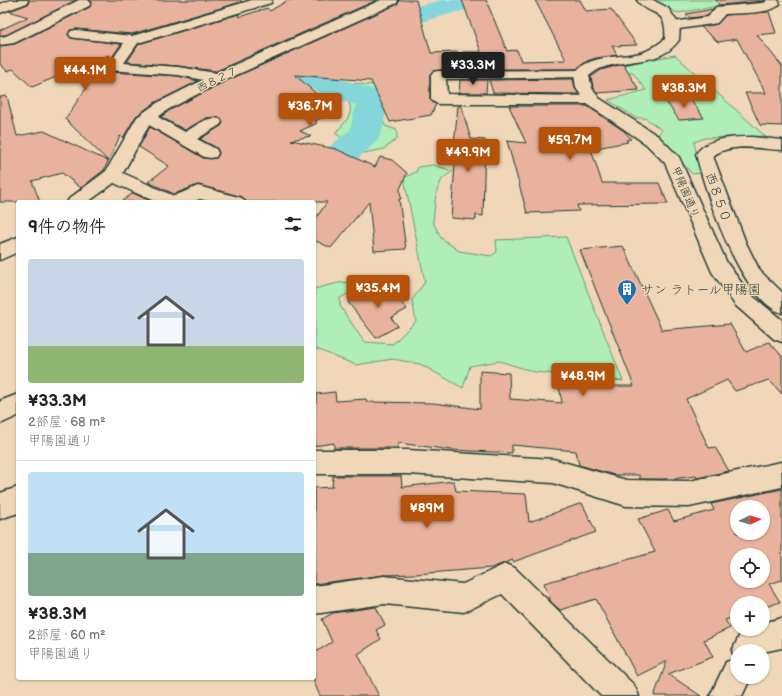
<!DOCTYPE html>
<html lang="ja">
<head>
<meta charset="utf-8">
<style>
  body { margin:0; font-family:"Balsamiq Sans","Klee One",sans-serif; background:#f2f2f2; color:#222; height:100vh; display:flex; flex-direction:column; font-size:15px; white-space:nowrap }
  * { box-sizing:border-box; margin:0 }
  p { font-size:13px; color:#767676 }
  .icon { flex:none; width:22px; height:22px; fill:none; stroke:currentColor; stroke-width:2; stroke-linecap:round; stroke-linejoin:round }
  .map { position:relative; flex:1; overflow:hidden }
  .details { position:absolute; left:16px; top:200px; width:300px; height:480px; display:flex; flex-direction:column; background:#fff; border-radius:4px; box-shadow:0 1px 3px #0004 }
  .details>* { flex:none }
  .needle { width:26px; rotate:85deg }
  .tools { position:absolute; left:730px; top:500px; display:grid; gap:8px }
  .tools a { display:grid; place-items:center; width:40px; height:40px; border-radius:50%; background:#fff; box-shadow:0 1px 3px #0004; font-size:20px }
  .price { position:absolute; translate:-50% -34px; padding:0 9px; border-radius:4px; background:#b45309; color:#fff; font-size:13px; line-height:26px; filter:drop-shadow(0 1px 2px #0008) }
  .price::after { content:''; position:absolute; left:50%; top:24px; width:12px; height:9px; margin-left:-6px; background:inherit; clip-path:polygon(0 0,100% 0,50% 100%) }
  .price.current { background:#222; color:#fff }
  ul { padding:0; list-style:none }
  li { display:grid; align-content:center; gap:8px; height:212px; padding:0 12px }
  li+li { border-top:1px solid #e0e0e0 }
  li span { display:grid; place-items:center; height:124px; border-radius:4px; color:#555 }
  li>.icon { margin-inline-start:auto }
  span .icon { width:72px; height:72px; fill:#fffc; stroke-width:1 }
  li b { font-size:17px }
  h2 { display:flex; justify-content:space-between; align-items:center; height:48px; padding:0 12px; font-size:17px }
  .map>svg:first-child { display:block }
  .green { fill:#afefb7; stroke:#679676 }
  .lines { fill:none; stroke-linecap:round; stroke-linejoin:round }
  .river { fill:#84d6db; fill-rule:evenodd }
  .building { fill:#e8b29d; stroke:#1f3d34; fill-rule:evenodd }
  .minor-casing { stroke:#1f3d34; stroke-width:3 }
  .tertiary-casing { stroke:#1f3d34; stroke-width:3 }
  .minor { fill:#f0d7b8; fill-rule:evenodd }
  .tertiary { fill:#f0d7b8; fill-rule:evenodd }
  .labels { text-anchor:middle; stroke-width:3; stroke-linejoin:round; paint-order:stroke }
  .far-street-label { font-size:11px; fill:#1f3d34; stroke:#f0d7b8 }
  .street-label { font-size:13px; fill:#1f3d34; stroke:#f0d7b8 }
  .poi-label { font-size:13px; fill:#1f3d34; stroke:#f0d7b8; text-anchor:start }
</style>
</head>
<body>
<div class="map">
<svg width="782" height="696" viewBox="0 0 782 696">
  <rect width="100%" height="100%" fill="#f0d7b8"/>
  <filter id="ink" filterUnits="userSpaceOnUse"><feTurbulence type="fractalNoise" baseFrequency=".025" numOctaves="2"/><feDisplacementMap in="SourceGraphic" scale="8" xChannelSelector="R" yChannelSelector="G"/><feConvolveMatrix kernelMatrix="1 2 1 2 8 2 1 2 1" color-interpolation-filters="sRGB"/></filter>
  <g filter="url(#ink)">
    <path class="green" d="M654 0H717L719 6 677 13Z
      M675 55 765 136 705 138 694 142 701 173 692 174 658 134 662 130 645 118H636L608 100 646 90 633 73H623L618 66Z
      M355 83 366 85 385 83 394 102 382 106 379 110 385 126 397 130V139L384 149 364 153 335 133C351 117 357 109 341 91L348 84Z
      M433 165 453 171 442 179 436 193 433 222 441 238 459 251 491 256 497 252 496 240 566 237 623 381 535 372 499 361 470 366 463 388 420 364 393 359 356 365 314 348V289L338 283 363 281 361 287 340 298V306L364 342 393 344 416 321 412 300 425 282 404 178 416 172 418 167Z"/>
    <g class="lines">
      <path class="river" d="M443 0H488L484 5 427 20 389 38 350 49 315 65 340 79 380 92 388 103 381 134 377 141 320 193 318 202 314 209V202H282L285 188 290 179 350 130 356 105C328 95 299 89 281 63L286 57 330 37 369 26 409 8Z"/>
    </g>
    <path class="building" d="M29 0H76L6 35H0V30L28 17 9 11 28 4Z
      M90 0H241V2L132 34 76 29 70 30 68 35 71 38 121 44 106 66 109 72 178 76 198 81 156 102 136 116 123 138 120 136 104 170 81 188 62 173 32 181 40 202H0V97L7 96 17 136 44 131 108 161 65 119 109 55 32 87 13 69 7 71 0 64V46L15 44 90 7 92 3Z
      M288 0H377L216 71 178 66 127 62 139 44 239 14V17L267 8 270 11Z
      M399 0H416L431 53 458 52 451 69 433 71 430 74V99L436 104 431 115 390 122 371 81 295 75 336 111 315 121 317 123 300 131 311 136 291 140 336 149 375 167 380 157 392 160 407 173 400 189 401 199H399L406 249 374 251 369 202 331 248 314 240V221L327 202H246L242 197 198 185 174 194 148 182 169 166 139 147 150 127 203 158H216L219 154 217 148 200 139 221 126 223 123 221 118 215 117 206 118 185 130 161 117 170 110 224 82 398 4Z
      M462 0H486L507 51 517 50 521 61 566 60 535 0H580L586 11 611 9 637 45 612 46 617 55 596 58 587 61 577 69H461L463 52H481Z
      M716 0H764V1L719 5Z
      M713 9 707 16 690 18 686 14Z
      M769 12 776 33 757 35 782 66V126L760 125 745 93H766L737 39 718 42 701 27 717 24 726 15Z
      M623 64 639 90 597 93 593 87 591 77 601 70Z
      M573 79 575 88 579 94 493 93 489 80Z
      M460 80H487L486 93H459Z
      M690 98 704 118 679 120 665 100Z
      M458 106H461L471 139 485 140 483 216 476 215V220L451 218 455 164 452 163Z
      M509 106H587L624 131 631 139 626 140 628 142 591 149 602 183H659L668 204 577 205 579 211 527 213 507 141 526 143Z
      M133 193 152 202H121Z
      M623 246 662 330 730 324 746 352 769 342 782 356V394L769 380 735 391 727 380 686 399 709 448 715 447 729 471 697 478 696 476 671 479H640L639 475H614L579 465 576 451 512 445V453L452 450 398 443V448H334V443L314 446V403H316V394L335 392 336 401 366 399 367 402 433 403 480 409V371L509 373 510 399 562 403 559 386H634L580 250Z
      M384 283 407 309 391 318 398 326 376 338 348 302Z
      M333 476H401L402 487 454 481 456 491 526 494 529 522 582 503 596 532 513 562V560L491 568 416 574 384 575 314 584V488L332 487Z
      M782 489V580L769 584 780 602 763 608V603H737V616L725 620 730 628 704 640 713 657 668 674 701 696H654L667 661 637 676 596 599 560 610 551 602 544 583 655 552 638 519 668 510 674 521 714 510 711 504ZM737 507H763V533H737ZM737 555H763V581H737Z
      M376 607 385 625 376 630 381 639 358 654 379 696H320L314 682V653L332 642 322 619 333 613Z"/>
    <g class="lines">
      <g class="minor-casing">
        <path id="minor" d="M11 0H28L27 3 0 13V4Z
          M79 0H88L91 3 89 6 14 43 0 45V37L6 36Z
          M252 0H272L271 3 138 43 124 63 178 67 216 73 381 0H398L397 3 223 81 169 109 158 117 185 132C196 126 207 115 220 119L222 122 220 125 197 139 216 149 218 153 216 157 210 158 204 157 149 125 123 173 174 196 198 186 242 198 245 202H212L200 199 192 202H156L114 183 88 202H67L70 198 106 171 137 117 157 103 203 80 178 75 109 70 107 67 124 43 76 38 71 37 69 34 71 31 76 30 132 36Z
          M766 0H778L780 4C773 14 737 13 725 14L717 23 712 24 673 30 668 29 666 26 668 23 673 22 708 17 716 7 762 3 766 2Z
          M581 70 586 71 588 74 586 77 446 79 447 94 593 96 599 98 601 101 599 104H439L434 102 431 99V75L433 72 438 71Z
          M752 137 782 140V150C760 149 732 142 713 156L746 243 760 271 782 292V313C740 299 706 194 696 154 707 137 734 137 752 137Z
          M18 237V252L0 260V244Z
          M18 394V416L0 424V401Z
          M314 450H408L553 459 626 480 689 481 781 462 782 487 689 507 626 506 553 483 408 474H314Z
          M18 487V513L0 519V493Z
          M505 564 515 568 634 685 639 696H601L502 594 464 612 384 604 314 614V586L384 576 463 584Z
          M782 618V648L763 652 737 651V677H751L742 696H710L726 662 735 659 732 651 742 630 763 629V623Z"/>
      </g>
      <g class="tertiary-casing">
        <path id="tertiary" d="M637 0H653L668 8 680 26 679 40C661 66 628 58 602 68 598 69 593 73 589 76L592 88 599 98 658 136 679 157 727 263 749 293 782 320V342L774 339 735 305 712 272 665 163 646 144 587 104 576 88 574 74C588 53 623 59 644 52 652 49 658 44 665 39 668 6 648 17 637 0Z"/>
      </g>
      <use href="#minor" class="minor"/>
      <use href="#tertiary" class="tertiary"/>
    </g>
  </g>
  <defs>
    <g id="building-pin" transform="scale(1)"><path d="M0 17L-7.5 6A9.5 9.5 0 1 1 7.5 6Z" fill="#1f6fb2" stroke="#f0d7b8"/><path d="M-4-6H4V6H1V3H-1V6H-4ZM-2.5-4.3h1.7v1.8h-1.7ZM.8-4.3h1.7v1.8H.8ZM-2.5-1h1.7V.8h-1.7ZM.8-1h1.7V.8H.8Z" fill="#fff"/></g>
  </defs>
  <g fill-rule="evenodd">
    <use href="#building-pin" x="627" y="289"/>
  </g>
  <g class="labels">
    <g class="far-street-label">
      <text transform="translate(217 79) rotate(-26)" y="4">西８２７</text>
      <text transform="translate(686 192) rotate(67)" y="4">甲陽園通り</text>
    </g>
    <g class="street-label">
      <text transform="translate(719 197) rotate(70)" y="5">西８５０</text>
    </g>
    <g class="poi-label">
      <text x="641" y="294">サン ラトール甲陽園</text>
    </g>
  </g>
</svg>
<div class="tools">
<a><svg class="needle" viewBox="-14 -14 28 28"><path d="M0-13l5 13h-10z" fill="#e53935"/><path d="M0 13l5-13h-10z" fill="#767676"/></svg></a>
<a><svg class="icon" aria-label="locate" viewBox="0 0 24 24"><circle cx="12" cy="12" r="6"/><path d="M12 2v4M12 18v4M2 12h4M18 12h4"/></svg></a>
<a>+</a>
<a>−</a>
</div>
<b class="price current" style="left:473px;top:86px">¥33.3M</b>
<b class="price" style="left:85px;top:91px">¥44.1M</b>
<b class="price" style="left:684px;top:109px">¥38.3M</b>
<b class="price" style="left:310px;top:127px">¥36.7M</b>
<b class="price" style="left:570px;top:161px">¥59.7M</b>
<b class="price" style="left:468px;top:173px">¥49.9M</b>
<b class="price" style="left:378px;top:309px">¥35.4M</b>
<b class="price" style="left:583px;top:397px">¥48.9M</b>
<b class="price" style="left:427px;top:529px">¥89M</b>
<section class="details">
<h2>9件の物件<svg class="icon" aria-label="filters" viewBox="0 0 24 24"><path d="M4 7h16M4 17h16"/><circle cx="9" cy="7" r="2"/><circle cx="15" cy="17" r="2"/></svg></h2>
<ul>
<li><span style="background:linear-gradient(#c9d6e8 70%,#8fb573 0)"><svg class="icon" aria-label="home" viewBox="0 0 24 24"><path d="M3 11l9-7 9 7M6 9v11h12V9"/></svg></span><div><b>¥33.3M</b><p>2部屋 · 68 m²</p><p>甲陽園通り</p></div></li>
<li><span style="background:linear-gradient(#bfe0f5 65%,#7fa58c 0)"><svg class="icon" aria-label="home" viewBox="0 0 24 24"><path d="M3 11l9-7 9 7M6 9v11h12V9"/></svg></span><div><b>¥38.3M</b><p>2部屋 · 60 m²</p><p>甲陽園通り</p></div></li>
</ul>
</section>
</div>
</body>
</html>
